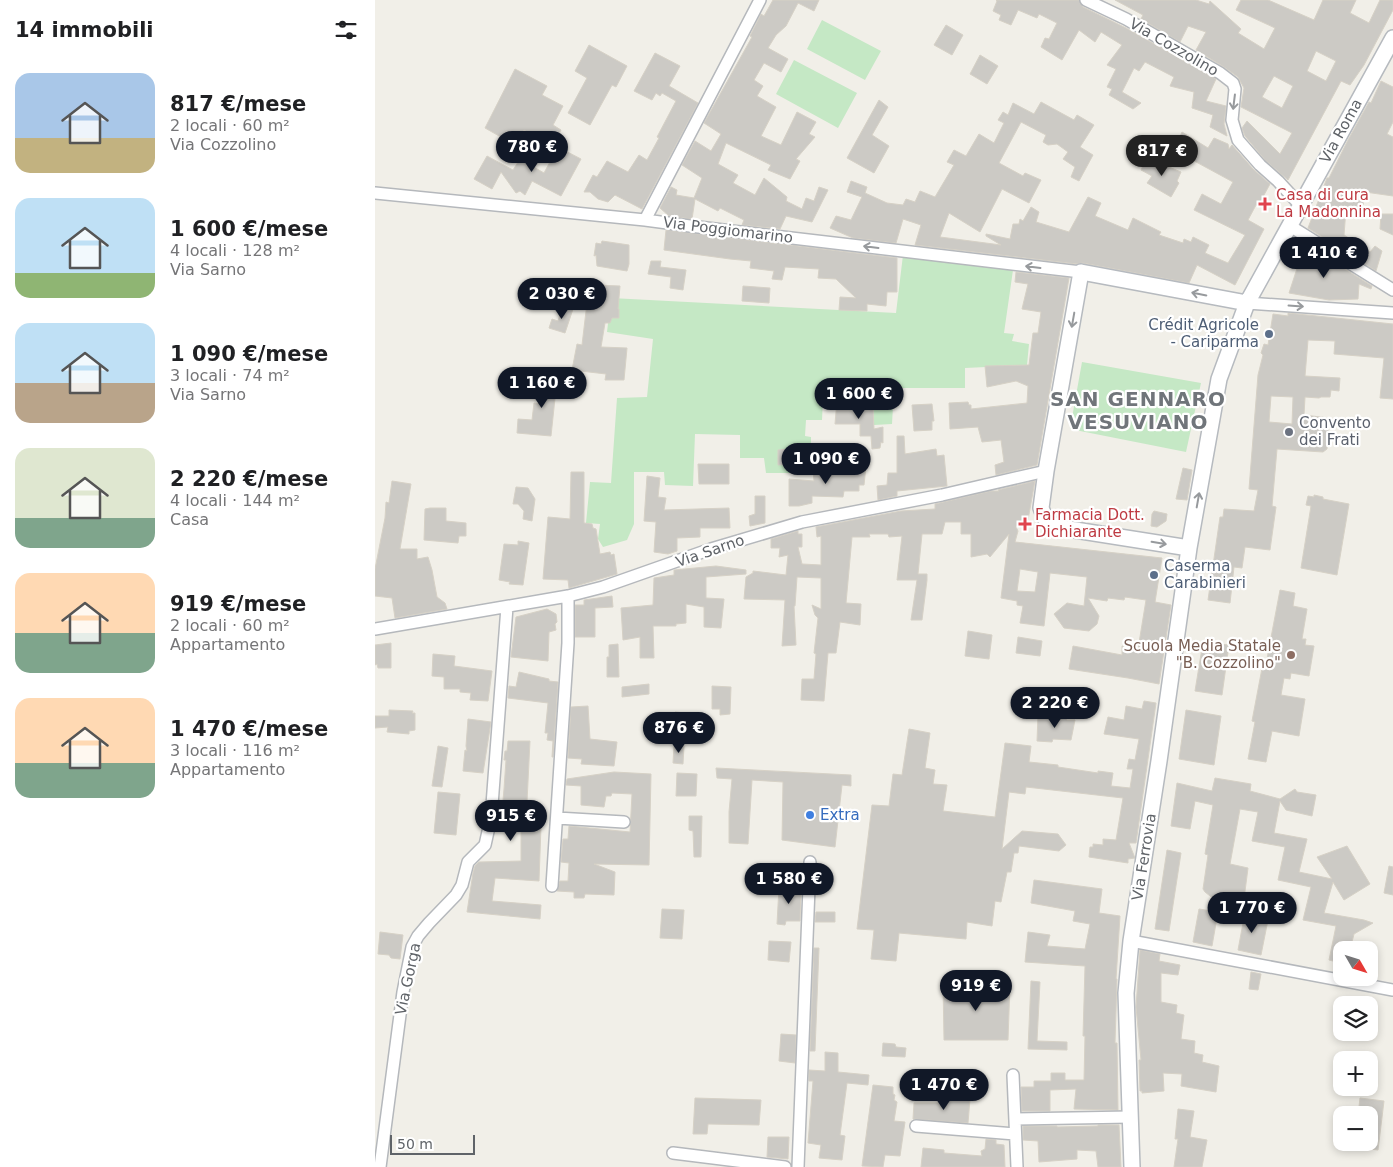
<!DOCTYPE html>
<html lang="it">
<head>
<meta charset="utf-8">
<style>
  body { margin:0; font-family:"DejaVu Sans",sans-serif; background:#f6f6f6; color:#202124; height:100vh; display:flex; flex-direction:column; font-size:19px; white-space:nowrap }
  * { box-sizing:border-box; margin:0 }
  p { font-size:16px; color:#757577 }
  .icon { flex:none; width:28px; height:28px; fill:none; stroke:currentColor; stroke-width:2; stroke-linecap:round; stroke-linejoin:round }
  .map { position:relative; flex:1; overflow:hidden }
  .details { display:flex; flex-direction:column; background:#fff; width:375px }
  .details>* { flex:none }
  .needle { width:32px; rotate:129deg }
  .buttons { position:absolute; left:958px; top:941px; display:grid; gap:10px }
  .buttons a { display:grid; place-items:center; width:45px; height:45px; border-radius:10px; background:#fff; box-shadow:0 2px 8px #0003; font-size:25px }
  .scale { position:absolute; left:15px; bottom:12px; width:85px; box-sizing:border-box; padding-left:5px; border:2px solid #5f6368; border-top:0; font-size:14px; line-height:18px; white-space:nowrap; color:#5f6368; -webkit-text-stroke:4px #fff; paint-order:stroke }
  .price { position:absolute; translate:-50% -42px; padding:0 11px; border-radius:18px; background:#111827; color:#fff; font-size:16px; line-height:32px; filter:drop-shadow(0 1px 2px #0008) }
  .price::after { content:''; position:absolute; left:50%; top:30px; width:15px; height:11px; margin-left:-8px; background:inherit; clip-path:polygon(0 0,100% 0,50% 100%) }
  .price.on { background:#222; color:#fff }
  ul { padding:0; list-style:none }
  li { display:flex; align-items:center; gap:15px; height:125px; padding:0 15px }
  li span { display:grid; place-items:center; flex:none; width:140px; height:100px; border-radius:15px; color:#555 }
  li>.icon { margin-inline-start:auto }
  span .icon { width:60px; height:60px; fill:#fffc; stroke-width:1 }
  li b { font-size:21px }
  h2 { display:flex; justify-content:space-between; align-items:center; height:60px; padding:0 15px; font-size:21px }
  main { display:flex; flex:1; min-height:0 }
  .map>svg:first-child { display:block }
  .green { fill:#c5e8c5 }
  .building { fill:#cccac5; stroke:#d6d1c6; fill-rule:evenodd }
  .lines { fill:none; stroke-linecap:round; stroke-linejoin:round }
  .minor-casing { stroke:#b5b8bc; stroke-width:14 }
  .secondary-casing { stroke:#b6babf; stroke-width:18 }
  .minor { stroke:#fff; stroke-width:11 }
  .secondary { stroke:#fff; stroke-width:15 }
  .oneway { stroke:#979a9d }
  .health-dot { fill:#e0444e; stroke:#fff; stroke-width:2 }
  .service-dot { fill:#5c6f8a; stroke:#fff; stroke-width:2 }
  .worship-dot { fill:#6b7280; stroke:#fff; stroke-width:2 }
  .education-dot { fill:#8d6e63; stroke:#fff; stroke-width:2 }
  .shop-dot { fill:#3f7fe0; stroke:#fff; stroke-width:2 }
  .labels { text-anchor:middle; stroke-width:4.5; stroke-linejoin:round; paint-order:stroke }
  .street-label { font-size:15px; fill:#5f6368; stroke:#fff }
  .health-label { font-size:15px; fill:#be3a42; stroke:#fff; text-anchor:start }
  .service-label { font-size:15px; fill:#4e5e75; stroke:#fff; text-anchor:end }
  .worship-label { font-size:15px; fill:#5b616d; stroke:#fff; text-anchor:start }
  .education-label { font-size:15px; fill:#785e54; stroke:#fff; text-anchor:end }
  .shop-label { font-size:15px; fill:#366cbe; stroke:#fff; text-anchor:start }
  .district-label { font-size:20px; font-weight:bold; letter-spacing:1px; fill:#70757a; stroke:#fff }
</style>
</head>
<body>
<main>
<section class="details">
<h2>14 immobili<svg class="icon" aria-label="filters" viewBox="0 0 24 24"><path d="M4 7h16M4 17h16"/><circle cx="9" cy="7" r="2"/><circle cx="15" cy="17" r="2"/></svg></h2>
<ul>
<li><span style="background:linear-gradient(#a9c7e8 65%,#c2b280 0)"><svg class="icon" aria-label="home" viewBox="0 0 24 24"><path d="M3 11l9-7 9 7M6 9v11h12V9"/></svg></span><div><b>817 €/mese</b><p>2 locali · 60 m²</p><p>Via Cozzolino</p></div></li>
<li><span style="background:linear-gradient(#bfe0f5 75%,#8fb573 0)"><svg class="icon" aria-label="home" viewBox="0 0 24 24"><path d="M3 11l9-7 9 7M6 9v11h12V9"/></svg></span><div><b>1 600 €/mese</b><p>4 locali · 128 m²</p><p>Via Sarno</p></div></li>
<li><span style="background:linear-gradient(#bfe0f5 60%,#b9a48a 0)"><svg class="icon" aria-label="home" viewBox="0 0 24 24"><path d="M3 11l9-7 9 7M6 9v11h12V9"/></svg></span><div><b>1 090 €/mese</b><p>3 locali · 74 m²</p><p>Via Sarno</p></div></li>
<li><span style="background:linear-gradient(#dfe7d0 70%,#7fa58c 0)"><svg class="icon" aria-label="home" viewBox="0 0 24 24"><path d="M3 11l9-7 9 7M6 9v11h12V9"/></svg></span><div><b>2 220 €/mese</b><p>4 locali · 144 m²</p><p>Casa</p></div></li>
<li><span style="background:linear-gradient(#ffd9b3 60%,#7fa58c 0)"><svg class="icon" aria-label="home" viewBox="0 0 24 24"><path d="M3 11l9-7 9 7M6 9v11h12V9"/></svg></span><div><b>919 €/mese</b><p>2 locali · 60 m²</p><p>Appartamento</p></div></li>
<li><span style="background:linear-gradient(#ffd9b3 65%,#7fa58c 0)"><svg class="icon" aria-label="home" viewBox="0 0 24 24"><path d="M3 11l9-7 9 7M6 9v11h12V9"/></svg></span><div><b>1 470 €/mese</b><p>3 locali · 116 m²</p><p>Appartamento</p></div></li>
</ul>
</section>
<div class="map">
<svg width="1018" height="1167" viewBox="0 0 1018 1167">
  <rect width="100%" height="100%" fill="#f1efe8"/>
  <path class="green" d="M447 20 506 51 490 80 432 49Z
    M419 60 482 93 463 128 401 94Z
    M528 255 638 270 629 333 639 334 637 341 654 344 652 365 590 368V388H519L517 424 499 425 498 399H448L447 420H431L430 436 436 437V473H391L389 458H365V435L320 434 318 486 290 485 289 472H259V524L252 540 228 547 223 539 225 524 211 523 215 482 236 483 242 398 272 397 278 339 232 332 236 298 521 313Z
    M707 362 826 383 811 452 695 429Z"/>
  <path class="building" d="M398 0H444L439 11 423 3 411 26 401 35 393 48 413 59 406 72 389 63 379 80 388 86 382 96 401 107 386 136 406 145 422 112 441 122 434 134 440 137 421 159 425 161 415 179 393 170 396 165 351 143 343 164 363 175 358 183 380 195 389 178 412 197 411 201 427 209 431 198 439 201 444 187 453 190 437 222 411 216 405 229 367 225 369 220 345 208 343 211 320 199 317 219 294 216 285 208 296 187 302 190 301 195 319 198 327 178 307 165 320 141 336 151 346 134 329 123 377 37 375 36 386 14 389 16Z
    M621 0H704L708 7 751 28 841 79 831 101 851 106 849 124 852 136 835 127 838 115 817 108 819 92 795 86 799 77 770 62 764 71 759 68 747 92 766 103 758 109 734 95 737 89 732 87 741 69 732 65 747 45 726 32 720 42 704 30 687 60 666 47 670 38 674 39 682 23 664 14 662 18 643 10 636 25 624 20 626 15 618 11 622 1Z
    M740 0H821L834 4 835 1 866 29 863 33 889 49 900 28 861 10 866 0H893L939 20 948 0H981L975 13 994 23 1005 0H1018V10L989 65 975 85 966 81 913 180 890 160 870 136 867 128 872 121 905 154 917 133 866 107 869 88 863 77 849 67 821 50 831 32 813 26 805 42 766 19 768 15ZM941 51 961 61 951 81 932 71ZM899 76 918 86 907 108 887 97Z
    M571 25 588 35 577 55 559 45Z
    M214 45 252 66 241 87 237 85 215 125 193 113 212 78 200 71Z
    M280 53 305 66 294 86 323 103 267 209 240 195 233 202 223 199 215 192H209L218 175 222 177 232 161 253 172 264 155 272 160 284 138 282 137 301 101 287 93 285 96 281 93 277 100 259 91Z
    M605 55 623 66 612 84 595 74Z
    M140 69 172 86 167 95 188 106 178 125 186 130 177 146 149 130 140 145 110 128Z
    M1006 81 1018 87V122L1012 134 1018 137V196L990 192 988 205H986L985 208 971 209 969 235 995 252 1000 246 1007 251 1001 271 933 228 952 178H954L973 140 994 102 996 103Z
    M504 100 513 107 497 135 514 146 499 173 472 158Z
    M666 102 699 120 702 115 719 125 705 147 718 155 704 181 696 177 700 167 688 159 693 152 682 144 673 145 668 142 671 135 646 122 624 163 648 176 650 173 666 180 654 203 627 189 605 232 574 213 565 237 626 245 611 236V234L635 239 638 224H644L645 219 648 221 656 207 664 212 661 222 694 232 713 197 726 203 720 216 753 230 758 218 786 232 784 235 808 243 809 239 816 242 818 237 834 245 830 253 853 263 870 235 819 210 827 194 846 204 858 182 799 150 807 132 833 148 839 138 853 144 854 149 857 145 879 170 895 184 883 206 881 205 873 220 889 229 860 285 822 265 814 283 708 263 702 264 540 245 546 225 528 219 521 243 478 238 455 228 461 216 476 220 487 197 472 192 476 181 492 187 490 193 512 203 528 205 531 199 540 202 545 191 560 197 579 165 572 162 579 150 591 156 604 134 619 143 629 123 623 120 628 112 633 115 638 103 659 114Z
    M183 147 206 159 186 196 157 181 150 195 145 191 141 193 126 172 117 189 99 179 112 156 138 170 145 159 169 173Z
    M772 158 806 172 802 181 804 183 796 197 772 183 777 176 766 170Z
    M1006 214H1018V235L1005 229Z
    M291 230 522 258V292H512L511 306 492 304V311L464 310 465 297 481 298 461 279 443 278 444 269 410 267 407 280 397 279 399 271 375 268 376 261 355 259 289 250Z
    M227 241 254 245V264L252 271 222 266 221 255 219 256 221 243 226 244Z
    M930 244 997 286 996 289 984 284 983 299 954 300 914 293Z
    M276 261H286L285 267 311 270 308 290 295 288 296 277 273 274Z
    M641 272 694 278 662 465 621 475 620 465 629 462 626 440 607 442 603 427 575 429 574 403 593 402 594 405H596V409L652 403 653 386 641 381 612 387 610 366 654 365 658 333H663L666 312 647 309 653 284 640 282Z
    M220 285 245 286 243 309H244V318H237L235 323H230L226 347 252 348 249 380H230L231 374 197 370 202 344 207 345 214 286 220 287Z
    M368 286 395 288 394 303 367 301Z
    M188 305 198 309 190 333 174 328 177 319 183 321Z
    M913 313 1018 324V399L1005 398 1009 358 959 354 960 341 933 340 930 376 965 378 964 391 956 390 955 397H946L944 398 930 397 929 415 954 418 952 449 948 452 902 449 897 506 901 507 895 550 870 547 867 568 859 567 855 603 833 600 845 517H848L849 509 879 511 883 490 874 489 883 375 888 355 886 353 889 344 893 345 898 314 913 316ZM896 396 918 397 917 424 894 422Z
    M172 369 183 370 176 436 142 433 143 419 157 420 159 403 165 404 168 375H172Z
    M483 399V409H498L499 429 508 427V443L506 442 505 448 497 449 496 436H485V424H460L462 400Z
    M557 404 559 421H557V430L539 431 537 405Z
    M522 436H529L530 454 561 449 562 456 569 455 572 486 522 491V496L503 500 502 486 512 485 513 473H522Z
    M413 449 414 464 403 465V450Z
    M472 463 491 466 489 485H484V491H469L468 497 437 496V503L424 506H414V479L439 481 438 469 448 470V475L457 474 458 471 470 472Z
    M323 464H354V484H324Z
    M808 468 817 470 812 500 801 499Z
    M196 472H209V523L217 524 218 528 221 529 225 554 235 552 236 555 239 554 242 574 194 588 193 580 168 579 173 517 195 519Z
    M272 476 285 478 283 497 291 498 289 510 354 508 355 528H325V537L302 538V551L293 554 279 552 281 522 269 521Z
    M17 481 36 484 25 549H42V559L53 557 57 570 62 597 70 603 72 609 20 618 17 598 0 596V569L10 518 11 502 14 503Z
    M660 481 653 520 650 519 641 527 643 531 640 542 787 558 780 602 796 605 784 684 753 678 694 669 698 646 747 655V646L763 649 771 600 750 597 749 600 733 598 732 601 713 598 724 616 722 624 714 631 689 628 679 614 692 603 709 606 712 577 675 573 669 626 645 623 648 606 642 605V601L626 598 634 534 615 557 612 554 596 557V534H586V522H570L567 534H547L543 574H552V580L547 620H536L542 580H522L527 536 514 537 513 534H494L495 537H477L471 603 486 604 485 625 465 622 461 653H453L449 701 426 700 427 679H439L441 654 439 653 443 618 440 615 437 605 446 609V578L422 577 420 606H419L421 645 407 646 410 600 369 599 371 577 378 573V571L411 575 413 555 404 557 405 548H396V539L423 531V534H427V547H423L427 564 446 565V536L442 537 441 527 526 511 560 509V504L616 491H624L623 490ZM645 569 663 572 660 592 642 591Z
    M141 487 153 488 160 499 157 521 148 519 149 511 143 504H138Z
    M939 495 948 497V499L974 504 962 575 926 568 936 506 931 505 933 496 939 497Z
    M380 496H390V523L375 526 374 516 380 514Z
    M55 508H71V521L91 523V536H84L83 543 49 540 50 509Z
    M779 511 792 514 791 521 782 527 776 526 777 514Z
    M143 541 154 543 148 585 134 584 135 582 124 580 129 544 143 545Z
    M341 566 371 570V574L331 577V598L349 599 346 628 329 627V607L311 604V623L301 624V626H278L279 658H265V637L248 640 246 608 278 605 279 578 299 575V570Z
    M905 590 920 593 918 606 932 609 927 639H931L930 645 939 646 934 676 916 673 915 679 909 678 906 695 930 699 924 736 897 731 891 762 873 759 880 722 877 721 888 663 891 664Z
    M237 596 238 607 220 608V637H200V605H209V600Z
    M172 609 181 614 182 622 180 624 181 630 174 632 173 661 136 657 141 617Z
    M593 631 617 635 614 659 590 656Z
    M643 637 667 641 665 656 641 653Z
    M828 642 854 645 847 695 820 691Z
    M16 643V668H3L2 664 0 665V645Z
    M243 644 244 677H232V657H234V645Z
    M58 654 80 656 79 666 117 671 113 701 95 700 96 693 85 692V689H69V677L57 676Z
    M144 672 174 679V681L183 682 178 757H177L178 741 172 740 173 733H170L173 703 133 698 134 686 141 687Z
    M274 684V694L247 697V687Z
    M337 686 356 687 355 714 345 715V709H337Z
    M769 701 781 703 761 843H754L760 858 753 859V863L714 857 715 847H718V844L728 845V839L741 840 748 798 651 787 650 794 634 792 627 849 647 831 683 834 691 845 684 851 644 846 643 853H639L636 872H632L626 902 620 901 617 926 592 922 591 939 524 933 521 961 496 959 499 930 482 929 497 805 514 806 518 774 527 775 534 729 555 733 550 768 560 770 558 784 572 785 568 811 620 817 630 743 656 746 654 762 683 765V767L723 773V771L738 773 736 786 755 788 758 769H752L754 759 760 760 764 739 729 734 733 717 749 720 751 706 767 709Z
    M213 706 215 739 242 742 239 766 206 764 207 759 193 758 196 707Z
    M14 710 38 711 37 713H40V730L34 731V734L12 732 13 727 0 728V716H14Z
    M811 710 846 716 839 765 804 759Z
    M300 712 310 713V725H300Z
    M663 716 680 718V716L689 717 692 720H700L696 740 678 739 677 742 662 741Z
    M93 719 116 722 108 773 88 771 90 750 92 751 91 746Z
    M133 741H155L152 802 157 803 156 814 159 815 158 825 166 826 164 881 120 878 117 901 166 905 165 919 92 912 98 873 100 866 104 862 146 861V825L126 823 129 789 131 760H129L130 751H132Z
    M299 745 309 746 308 764 298 763Z
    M63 746 73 748 67 787 57 786Z
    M341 768 476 775V786L467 785 460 847 407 840 408 782 377 780 373 844 354 843V812L357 779 342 778Z
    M239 772 276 774 274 865 219 864 240 872 239 895 210 894 209 898H199V892L182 891 185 881H193L194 863 186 862 188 839H193L194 826 255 832 257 794 237 793 236 796H231L229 807 206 805V786L191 785 192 779Z
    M302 773 322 774 321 796H301Z
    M840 778 876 784 875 791 905 799 920 789 922 792 941 795 937 816 911 810 905 801 899 833 932 839 924 872 957 879 942 857 972 846 995 884 969 900 958 882 949 913 989 920 998 923 979 934 975 950H966V963L954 960 961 926 928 920 936 887 903 880 910 847 877 841 883 812 865 809 855 864 873 868 869 899 844 896V903L830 892 828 889 833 855 830 854 838 805 820 801 815 829 796 826 802 783 837 791Z
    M63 792 85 794 81 835 59 833Z
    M314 816H327L326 857H319L318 831 314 830Z
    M792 850 806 853 794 931 780 929Z
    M1014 866 1018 867V895L1009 893Z
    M659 880 727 889 724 913 745 916 741 979H742L740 1043H742L743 1110 699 1109 701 1089 675 1090V1111H647L646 1087H659V1081H676V1073H690V1080H709L710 1036H708L710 966 650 962 653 932 675 935 672 946 710 949 715 924 698 921 700 911 656 903Z
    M404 887 426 888 425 921H411L410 925 402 924Z
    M287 909 309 910 307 939 285 938Z
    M824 909 843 912 837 946 818 942Z
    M441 912H460V922H440Z
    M858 914 893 920 886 955 863 950 868 923Z
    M5 932 28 935 25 959 16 958 14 955 3 954Z
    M394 941 416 942 414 962 393 960Z
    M439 948H444L440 1051H435Z
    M765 950 785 954 784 961 805 965 803 975 786 973V1002L802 1005 801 1013 809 1015 806 1039 820 1041 819 1053 828 1055 827 1062 844 1066 841 1092 806 1086 807 1074 788 1073 789 1091 767 1093V1091H765L764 1060H766L761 1007Z
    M876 972 886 974 883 990 874 989Z
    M656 981 665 982 662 1041 692 1042V1050L653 1049Z
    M568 983 635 984 633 1040H569Z
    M406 1034 421 1035 420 1063 404 1061Z
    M508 1043 520 1044 521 1047 531 1048 530 1057 507 1056Z
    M450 1052 463 1053V1072L494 1075 493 1085 472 1083 465 1135 470 1136 467 1160 444 1158 446 1145 433 1143 438 1081H434V1070L450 1071Z
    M498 1085 518 1087V1094L520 1095 519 1100 522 1102 519 1121 530 1122 525 1156 510 1155 508 1167 487 1166Z
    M320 1098 386 1100 384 1125 333 1124 332 1134H318Z
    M567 1098 595 1099 593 1123 538 1119 539 1103H566Z
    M985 1098 1009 1101 1003 1150 994 1149V1115H983Z
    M803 1109 819 1111 815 1137 832 1140 827 1167H799L803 1139H800Z
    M723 1125H744L746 1167H723L721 1151 702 1150V1159L664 1162 663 1141 648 1140V1126H682V1127L723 1126Z
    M393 1137H414L413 1159 392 1157Z
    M611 1139 621 1140V1144L629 1145 630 1167H546L548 1148 569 1150V1153L607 1156 606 1151 610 1149Z"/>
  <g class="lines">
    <g class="minor-casing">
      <path id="minor" d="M711 0 751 19 845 73 858 83 860 89 857 120 863 140 885 165 903 181 926 206
        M0 193 270 220 315 226 706 272
        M270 220 385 0
        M915 226 1018 290
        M872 303 1018 313
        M0 629 193 596 228 587 336 549 427 522 567 495 671 471
        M182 818 249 822
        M177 886 193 643V596
        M756 941 1018 990
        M638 1075 642 1167
        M641 1119 755 1117
        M541 1126 640 1134
        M298 1153 410 1167
        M5 1167 28 992 37 947 43 936 54 923 81 895 87 885 93 862 110 845 116 818 132 607
        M423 1167 435 862"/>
    </g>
    <g class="secondary-casing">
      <path id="secondary" d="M814 548 681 527 670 518 666 508 671 471 706 272 872 303
        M757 1167 751 993 756 941 784 761 814 548 844 379 872 303 1018 38"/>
    </g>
    <use href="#minor" class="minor"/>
    <use href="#secondary" class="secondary"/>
  </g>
  <defs><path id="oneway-shaft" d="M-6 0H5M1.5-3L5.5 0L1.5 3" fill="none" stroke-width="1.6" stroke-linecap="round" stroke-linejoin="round" transform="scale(1.25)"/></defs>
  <g class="oneway">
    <use href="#oneway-shaft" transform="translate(859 102) rotate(97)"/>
    <use href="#oneway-shaft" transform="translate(496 247) rotate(-173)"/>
    <use href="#oneway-shaft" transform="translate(658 267) rotate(-173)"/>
    <use href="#oneway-shaft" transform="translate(824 294) rotate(-169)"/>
    <use href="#oneway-shaft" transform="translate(921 306) rotate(4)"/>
    <use href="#oneway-shaft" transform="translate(698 320) rotate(100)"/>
    <use href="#oneway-shaft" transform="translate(823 500) rotate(-80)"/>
    <use href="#oneway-shaft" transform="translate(784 543) rotate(9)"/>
  </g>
  <g class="health-dot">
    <path d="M887.5 196.5h5v5h5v5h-5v5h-5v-5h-5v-5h5z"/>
    <path d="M647.5 516.5h5v5h5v5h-5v5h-5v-5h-5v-5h5z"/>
  </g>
  <g class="service-dot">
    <circle cx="894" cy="334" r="5"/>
    <circle cx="779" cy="575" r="5"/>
  </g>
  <circle class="worship-dot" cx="914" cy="432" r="5"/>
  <circle class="education-dot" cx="916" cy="655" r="5"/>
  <circle class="shop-dot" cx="435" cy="815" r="5"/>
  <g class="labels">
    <g class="street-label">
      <text transform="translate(799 47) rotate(30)" y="5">Via Cozzolino</text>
      <text transform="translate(966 131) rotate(-61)" y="5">Via Roma</text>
      <text transform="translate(353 230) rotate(7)" y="5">Via Poggiomarino</text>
      <text transform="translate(335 551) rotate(-19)" y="5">Via Sarno</text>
      <text transform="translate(769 857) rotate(-81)" y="5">Via Ferrovia</text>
      <text transform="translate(33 979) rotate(-78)" y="5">Via Gorga</text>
    </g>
    <g class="health-label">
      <text x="901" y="200">Casa di cura<tspan x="901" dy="17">La Madonnina</tspan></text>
      <text x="660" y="520">Farmacia Dott.<tspan x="660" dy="17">Dichiarante</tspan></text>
    </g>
    <g class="service-label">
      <text x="884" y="330">Crédit Agricole<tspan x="884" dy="17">- Cariparma</tspan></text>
      <text x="789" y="571" text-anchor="start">Caserma<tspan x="789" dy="17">Carabinieri</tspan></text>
    </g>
    <g class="worship-label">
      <text x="924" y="428">Convento<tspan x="924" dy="17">dei Frati</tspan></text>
    </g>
    <g class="education-label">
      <text x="906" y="651">Scuola Media Statale<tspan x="906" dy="17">"B. Cozzolino"</tspan></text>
    </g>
    <g class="shop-label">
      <text x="445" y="820">Extra</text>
    </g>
    <g class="district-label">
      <text x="763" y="406">SAN GENNARO<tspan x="763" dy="23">VESUVIANO</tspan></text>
    </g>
  </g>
</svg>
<div class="buttons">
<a><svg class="needle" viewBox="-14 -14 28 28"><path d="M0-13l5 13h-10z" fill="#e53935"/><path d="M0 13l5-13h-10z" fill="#757577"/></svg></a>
<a><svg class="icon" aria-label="layers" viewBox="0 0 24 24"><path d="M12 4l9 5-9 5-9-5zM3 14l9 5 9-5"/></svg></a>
<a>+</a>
<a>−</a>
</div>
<div class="scale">50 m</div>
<b class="price" style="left:157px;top:173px">780 €</b>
<b class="price on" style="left:787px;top:177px">817 €</b>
<b class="price" style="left:949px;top:279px">1 410 €</b>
<b class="price" style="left:187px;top:320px">2 030 €</b>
<b class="price" style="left:167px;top:409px">1 160 €</b>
<b class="price" style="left:484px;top:420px">1 600 €</b>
<b class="price" style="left:451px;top:485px">1 090 €</b>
<b class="price" style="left:680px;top:729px">2 220 €</b>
<b class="price" style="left:304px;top:754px">876 €</b>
<b class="price" style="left:136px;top:842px">915 €</b>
<b class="price" style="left:414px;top:905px">1 580 €</b>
<b class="price" style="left:877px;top:934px">1 770 €</b>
<b class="price" style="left:601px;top:1012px">919 €</b>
<b class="price" style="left:569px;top:1111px">1 470 €</b>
</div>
</main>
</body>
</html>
